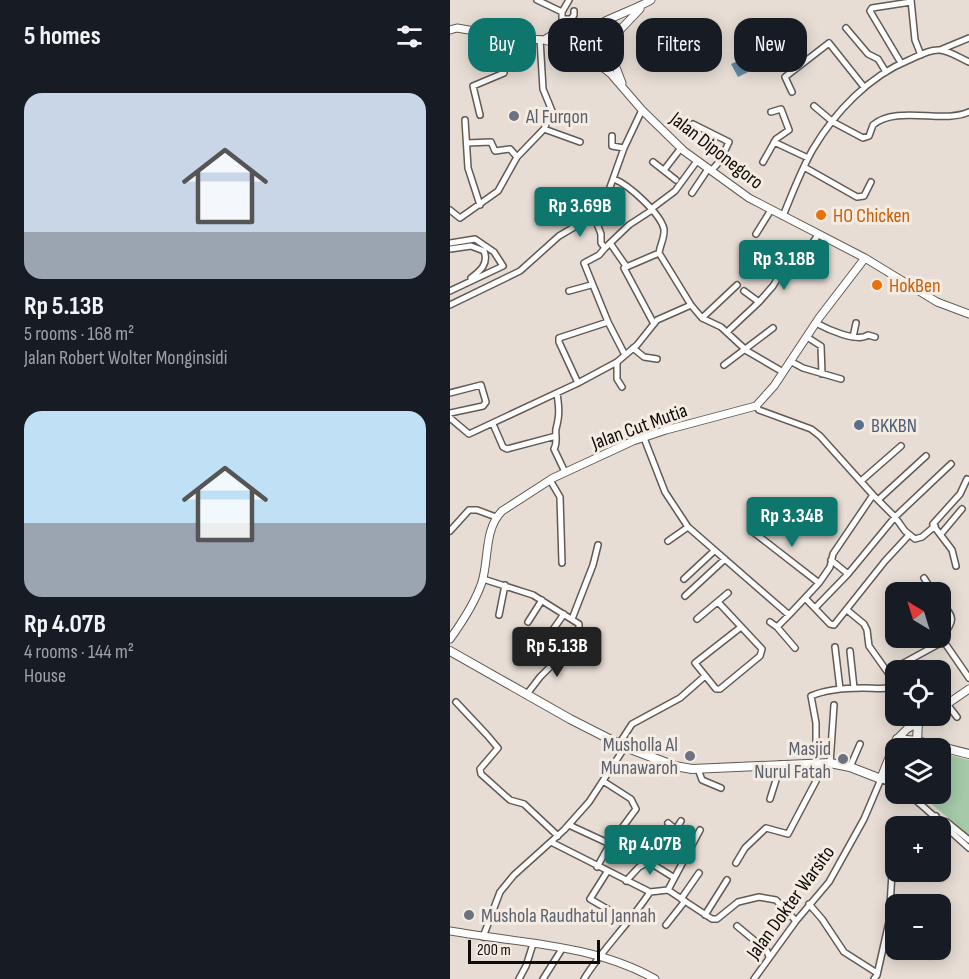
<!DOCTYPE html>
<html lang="en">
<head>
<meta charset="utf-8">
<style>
  body { margin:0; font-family:"Sofia Sans Condensed",sans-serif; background:#20242c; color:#f1f3f6; height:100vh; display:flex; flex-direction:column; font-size:22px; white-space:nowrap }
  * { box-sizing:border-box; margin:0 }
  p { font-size:20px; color:#9ea1a6 }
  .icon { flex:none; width:33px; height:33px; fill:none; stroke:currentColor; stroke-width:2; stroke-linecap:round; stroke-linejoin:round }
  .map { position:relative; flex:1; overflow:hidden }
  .side { display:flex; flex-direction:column; background:#171b24; width:450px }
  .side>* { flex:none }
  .hud { position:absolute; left:18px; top:18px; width:411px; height:54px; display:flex; gap:12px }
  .needle { width:39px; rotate:322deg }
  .buttons { position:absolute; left:435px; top:582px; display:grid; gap:12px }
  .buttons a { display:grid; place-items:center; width:66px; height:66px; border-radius:12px; background:#171b24; box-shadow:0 3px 15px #0003; font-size:30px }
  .scale { position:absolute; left:18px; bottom:15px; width:132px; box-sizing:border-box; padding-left:6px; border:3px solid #0e0b08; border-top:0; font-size:16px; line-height:21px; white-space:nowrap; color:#0e0b08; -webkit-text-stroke:4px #f4ebe2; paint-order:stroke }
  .price { position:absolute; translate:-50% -51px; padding:0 14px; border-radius:6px; background:#0f766e; color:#fff; font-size:20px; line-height:39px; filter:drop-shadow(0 2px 3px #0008) }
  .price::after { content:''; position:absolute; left:50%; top:36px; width:18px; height:14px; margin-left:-9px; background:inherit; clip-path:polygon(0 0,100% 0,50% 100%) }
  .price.current { background:#222; color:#fff }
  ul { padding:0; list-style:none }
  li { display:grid; align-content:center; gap:12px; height:318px; padding:0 24px }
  li span { display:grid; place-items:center; height:186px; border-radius:18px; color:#555 }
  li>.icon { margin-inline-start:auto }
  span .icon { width:108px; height:108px; fill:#fffc; stroke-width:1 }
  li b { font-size:26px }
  h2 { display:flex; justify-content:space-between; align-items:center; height:72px; padding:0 24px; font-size:26px }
  .chip { padding:0 21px; border-radius:18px; background:#171b24; box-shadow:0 3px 15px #0003; font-size:21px; line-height:54px }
  .chip.current { background:#0f766e; color:#fff }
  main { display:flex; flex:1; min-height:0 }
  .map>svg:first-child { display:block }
  .green { fill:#a5c9a9 }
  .water { fill:#6288a5 }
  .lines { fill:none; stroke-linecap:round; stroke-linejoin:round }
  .minor-casing { stroke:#625a53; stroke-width:8 }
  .major-casing { stroke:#625a53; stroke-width:9 }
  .highway-casing { stroke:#625a53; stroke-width:10 }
  .minor { stroke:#fff; stroke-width:5 }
  .major { stroke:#fff; stroke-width:7 }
  .highway { stroke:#fff; stroke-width:8 }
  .worship-dot { fill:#6b7280; stroke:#f4ebe2; stroke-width:2 }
  .food-dot { fill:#e8710a; stroke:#f4ebe2; stroke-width:2 }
  .service-dot { fill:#5c6f8a; stroke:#f4ebe2; stroke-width:2 }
  .labels { text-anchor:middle; stroke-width:6; stroke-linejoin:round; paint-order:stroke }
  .worship-label { font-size:20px; fill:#5b616d; stroke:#f4ebe2; text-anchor:start }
  .street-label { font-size:20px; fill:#0e0b08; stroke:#f4ebe2 }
  .food-label { font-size:20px; fill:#c56008; stroke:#f4ebe2; text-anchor:start }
  .service-label { font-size:20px; fill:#4e5e75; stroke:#f4ebe2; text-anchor:start }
</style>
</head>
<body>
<main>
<section class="side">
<h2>5 homes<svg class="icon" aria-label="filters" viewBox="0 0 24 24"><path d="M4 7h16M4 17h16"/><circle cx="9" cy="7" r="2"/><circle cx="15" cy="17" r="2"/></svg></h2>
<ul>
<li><span style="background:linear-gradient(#c9d6e8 75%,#9aa5b1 0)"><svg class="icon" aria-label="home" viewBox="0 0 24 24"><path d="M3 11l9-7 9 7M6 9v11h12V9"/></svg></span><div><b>Rp 5.13B</b><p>5 rooms · 168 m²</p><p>Jalan Robert Wolter Monginsidi</p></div></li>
<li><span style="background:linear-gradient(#bfe0f5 60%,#9aa5b1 0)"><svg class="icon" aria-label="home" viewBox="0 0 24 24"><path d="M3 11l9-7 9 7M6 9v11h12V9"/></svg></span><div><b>Rp 4.07B</b><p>4 rooms · 144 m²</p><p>House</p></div></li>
</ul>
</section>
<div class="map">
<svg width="519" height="979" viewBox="0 0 519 979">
  <rect width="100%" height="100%" fill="#e7ddd5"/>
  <path class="green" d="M491 753 519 760V835L469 794H490Z"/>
  <path class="water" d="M337 34 342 45 314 59 308 48Z
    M296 57 302 70 288 77 281 64Z"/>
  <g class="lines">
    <g class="minor-casing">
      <path id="minor" d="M87 0 112 12V19H121L124 15V11
        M461 0 465 40 471 55
        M112 12 119 0
        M396 28 418 54 428 59 436 72
        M490 50 519 38
        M451 63 420 11 422 8 461 2
        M342 92 335 77 379 43 414 87
        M364 106 383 122 413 138 419 136 423 125C447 105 493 124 519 112
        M30 115 23 86 54 73V36
        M15 120 18 168 30 205
        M243 124 279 142 270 161 261 171
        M94 129 130 142
        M162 136V146L174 148
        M324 142 358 158
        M17 143 41 142 45 151 60 149 67 157
        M203 162 226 180
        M313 162 326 139 339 130 331 109 321 112
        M354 167 407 197 414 196 421 182
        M214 170 231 148
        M164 179C179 185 210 213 214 229 215 237 210 245 209 253L241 305 252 318 271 327 297 351 333 372
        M242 193 258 169
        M201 209 225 191 247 161
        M0 210 10 218 48 191 67 157 94 129 102 111 93 89 90 39
        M144 216 151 234V243L155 248 179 225 202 210
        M333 216C342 194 351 170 363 149 385 112 419 76 459 60 468 56 480 49 490 50 500 51 510 58 519 62
        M306 234 321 210
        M0 243 25 239 44 252 53 266 0 291
        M160 243 176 266
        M155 248 149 255 134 263 158 322 175 355
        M0 249 21 246 34 251C39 264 30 271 21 278
        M119 291 141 285
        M294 291 309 302
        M0 305 70 271 109 236 148 213 154 204 174 148 192 110
        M252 318 287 285
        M366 323C377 329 407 343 418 335L425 337
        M204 324 174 268 209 253
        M277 332 309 302 323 286 331 273 346 267 368 235
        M357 337 371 346 372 374
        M403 337 406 323
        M183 348 194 357 207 359
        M340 361 353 368 391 379
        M167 362V379L172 387
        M274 365 323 328
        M128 383 109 342V338L158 322
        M0 393 31 385 36 402 33 406 0 413
        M107 393C109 408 110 414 106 429 105 436 108 442 104 449L115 472
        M0 418 19 434 128 383 167 362 187 345 207 320 241 305
        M43 424 53 447 57 449 106 436
        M194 438 215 492 238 527 339 615 369 583 380 567 383 554 423 495 370 436 361 429 309 410 306 406
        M100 480 110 497 112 563
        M411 481 451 446
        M423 495 445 517 455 531 465 539 472 537 485 526
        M428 500 476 456
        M483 524 510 494 517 479
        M483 525 502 550 506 566
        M0 531 19 510H27L46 517
        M302 531 369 583
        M491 534 512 509
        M218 541 238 527
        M381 560 398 574
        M474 578 483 592
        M33 579 83 595 129 624V628L104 663 90 677 77 694
        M234 579 264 551
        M235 596 275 559
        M356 599 380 624 384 625 435 561 459 535
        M268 602 312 649 310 656 270 689H266L245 663 291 627
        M490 602C506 618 504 620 492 637
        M366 607 398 574 445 517 501 464
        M397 610 414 624 417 630 419 646 446 684
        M49 615 55 585
        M122 619 143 565 148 545
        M247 619 278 593
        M78 622 92 600
        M320 622 327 627 345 648
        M327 627 339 615
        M102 631 114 614
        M490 636 519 678
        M73 639 104 663
        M385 647 390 689
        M400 651 404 688
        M452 664 494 641
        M6 702 37 735 48 748 30 769 31 774 60 800 74 804 108 836
        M497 704 507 717
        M169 744 182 724 230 698 255 676
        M380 763 384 705
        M366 764V723L361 696C377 689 395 688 413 688 425 688 433 690 446 687
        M400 767 410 744
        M248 769 252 780 271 788
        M458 794C480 811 498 830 519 848
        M320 799 331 764
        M490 820 497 822 519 840
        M218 823 242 843
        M119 825 160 844
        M477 826 486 816
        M226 829 231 821
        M101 842 200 892 218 890 262 919H267L288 902 309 897 326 900 346 921
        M286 863 295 848 316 828 338 834 366 781 369 764
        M147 867 160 844 186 809 181 799 153 781
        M157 872 140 899 159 910
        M176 881 189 867 199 862 223 877
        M218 890 250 830
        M231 899 249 873
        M359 904 372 919 394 952 427 973
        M255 915 277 880
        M216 925 235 901
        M287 926 317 951 319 957
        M33 937 50 892 64 875 114 830 139 802 175 747
        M473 950 480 956
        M69 979 76 966 83 944
        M93 979 112 949
        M134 979C153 948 180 923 200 892
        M304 979 346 921 379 882 414 819 431 779 446 786
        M424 979 427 975 439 922 442 873 446 864"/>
    </g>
    <g class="major-casing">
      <path id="major" d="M0 30 7 28 67 38 94 40 131 50 161 74 192 110 234 151 299 198 415 258 487 302 519 314
        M94 40C114 26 146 16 163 38L162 57 172 83
        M131 50C132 43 133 38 138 32 148 21 185 10 201 0
        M141 56 151 50 190 9
        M0 639C13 621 25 603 32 582 39 559 34 529 52 511L103 478 183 441 216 430 306 406 324 386 369 318 415 258
        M490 709 519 689
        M447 739 457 729 480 716
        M0 931C68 943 144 944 205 979"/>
    </g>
    <g class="highway-casing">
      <path id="highway" d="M0 651 120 719 175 747 225 766 242 769 380 763 400 767 431 779 447 739 467 741 519 754
        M467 741 468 722"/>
    </g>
    <use href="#minor" class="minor"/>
    <use href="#major" class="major"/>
    <use href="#highway" class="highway"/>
  </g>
  <g class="worship-dot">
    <circle cx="64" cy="116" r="6"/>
    <circle cx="240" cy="756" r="6"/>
    <circle cx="393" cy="759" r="6"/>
    <circle cx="19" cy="915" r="6"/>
  </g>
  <g class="food-dot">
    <circle cx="371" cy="215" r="6"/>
    <circle cx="427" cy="285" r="6"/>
  </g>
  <circle class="service-dot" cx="409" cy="425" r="6"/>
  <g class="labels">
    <g class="worship-label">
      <text x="76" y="123">Al Furqon</text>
      <text x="228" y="751" text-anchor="end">Musholla Al<tspan x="228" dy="23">Munawaroh</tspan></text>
      <text x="381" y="755" text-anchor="end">Masjid<tspan x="381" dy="23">Nurul Fatah</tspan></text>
      <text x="31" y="922">Mushola Raudhatul Jannah</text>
    </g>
    <g class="street-label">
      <text transform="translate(267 150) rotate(38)" y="7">Jalan Diponegoro</text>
      <text transform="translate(189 426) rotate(-20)" y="7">Jalan Cut Mutia</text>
      <text transform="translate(340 902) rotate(-54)" y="7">Jalan Dokter Warsito</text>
    </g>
    <g class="food-label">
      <text x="383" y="222">HO Chicken</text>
      <text x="439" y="292">HokBen</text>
    </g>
    <g class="service-label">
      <text x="421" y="432">BKKBN</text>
    </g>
  </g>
</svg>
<div class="buttons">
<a><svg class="needle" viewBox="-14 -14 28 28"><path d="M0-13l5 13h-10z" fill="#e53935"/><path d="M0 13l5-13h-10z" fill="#9ea1a6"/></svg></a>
<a><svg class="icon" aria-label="locate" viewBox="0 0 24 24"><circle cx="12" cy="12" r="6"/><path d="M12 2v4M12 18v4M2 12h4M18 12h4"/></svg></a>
<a><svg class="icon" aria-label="layers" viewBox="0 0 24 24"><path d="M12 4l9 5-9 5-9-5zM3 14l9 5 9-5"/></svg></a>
<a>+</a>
<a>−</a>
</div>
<div class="scale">200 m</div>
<b class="price" style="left:130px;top:238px">Rp 3.69B</b>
<b class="price" style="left:334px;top:291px">Rp 3.18B</b>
<b class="price" style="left:342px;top:548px">Rp 3.34B</b>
<b class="price current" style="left:107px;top:678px">Rp 5.13B</b>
<b class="price" style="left:200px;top:876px">Rp 4.07B</b>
<div class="hud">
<a class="chip current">Buy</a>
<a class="chip">Rent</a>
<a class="chip">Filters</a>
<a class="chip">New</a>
</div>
</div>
</main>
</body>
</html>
